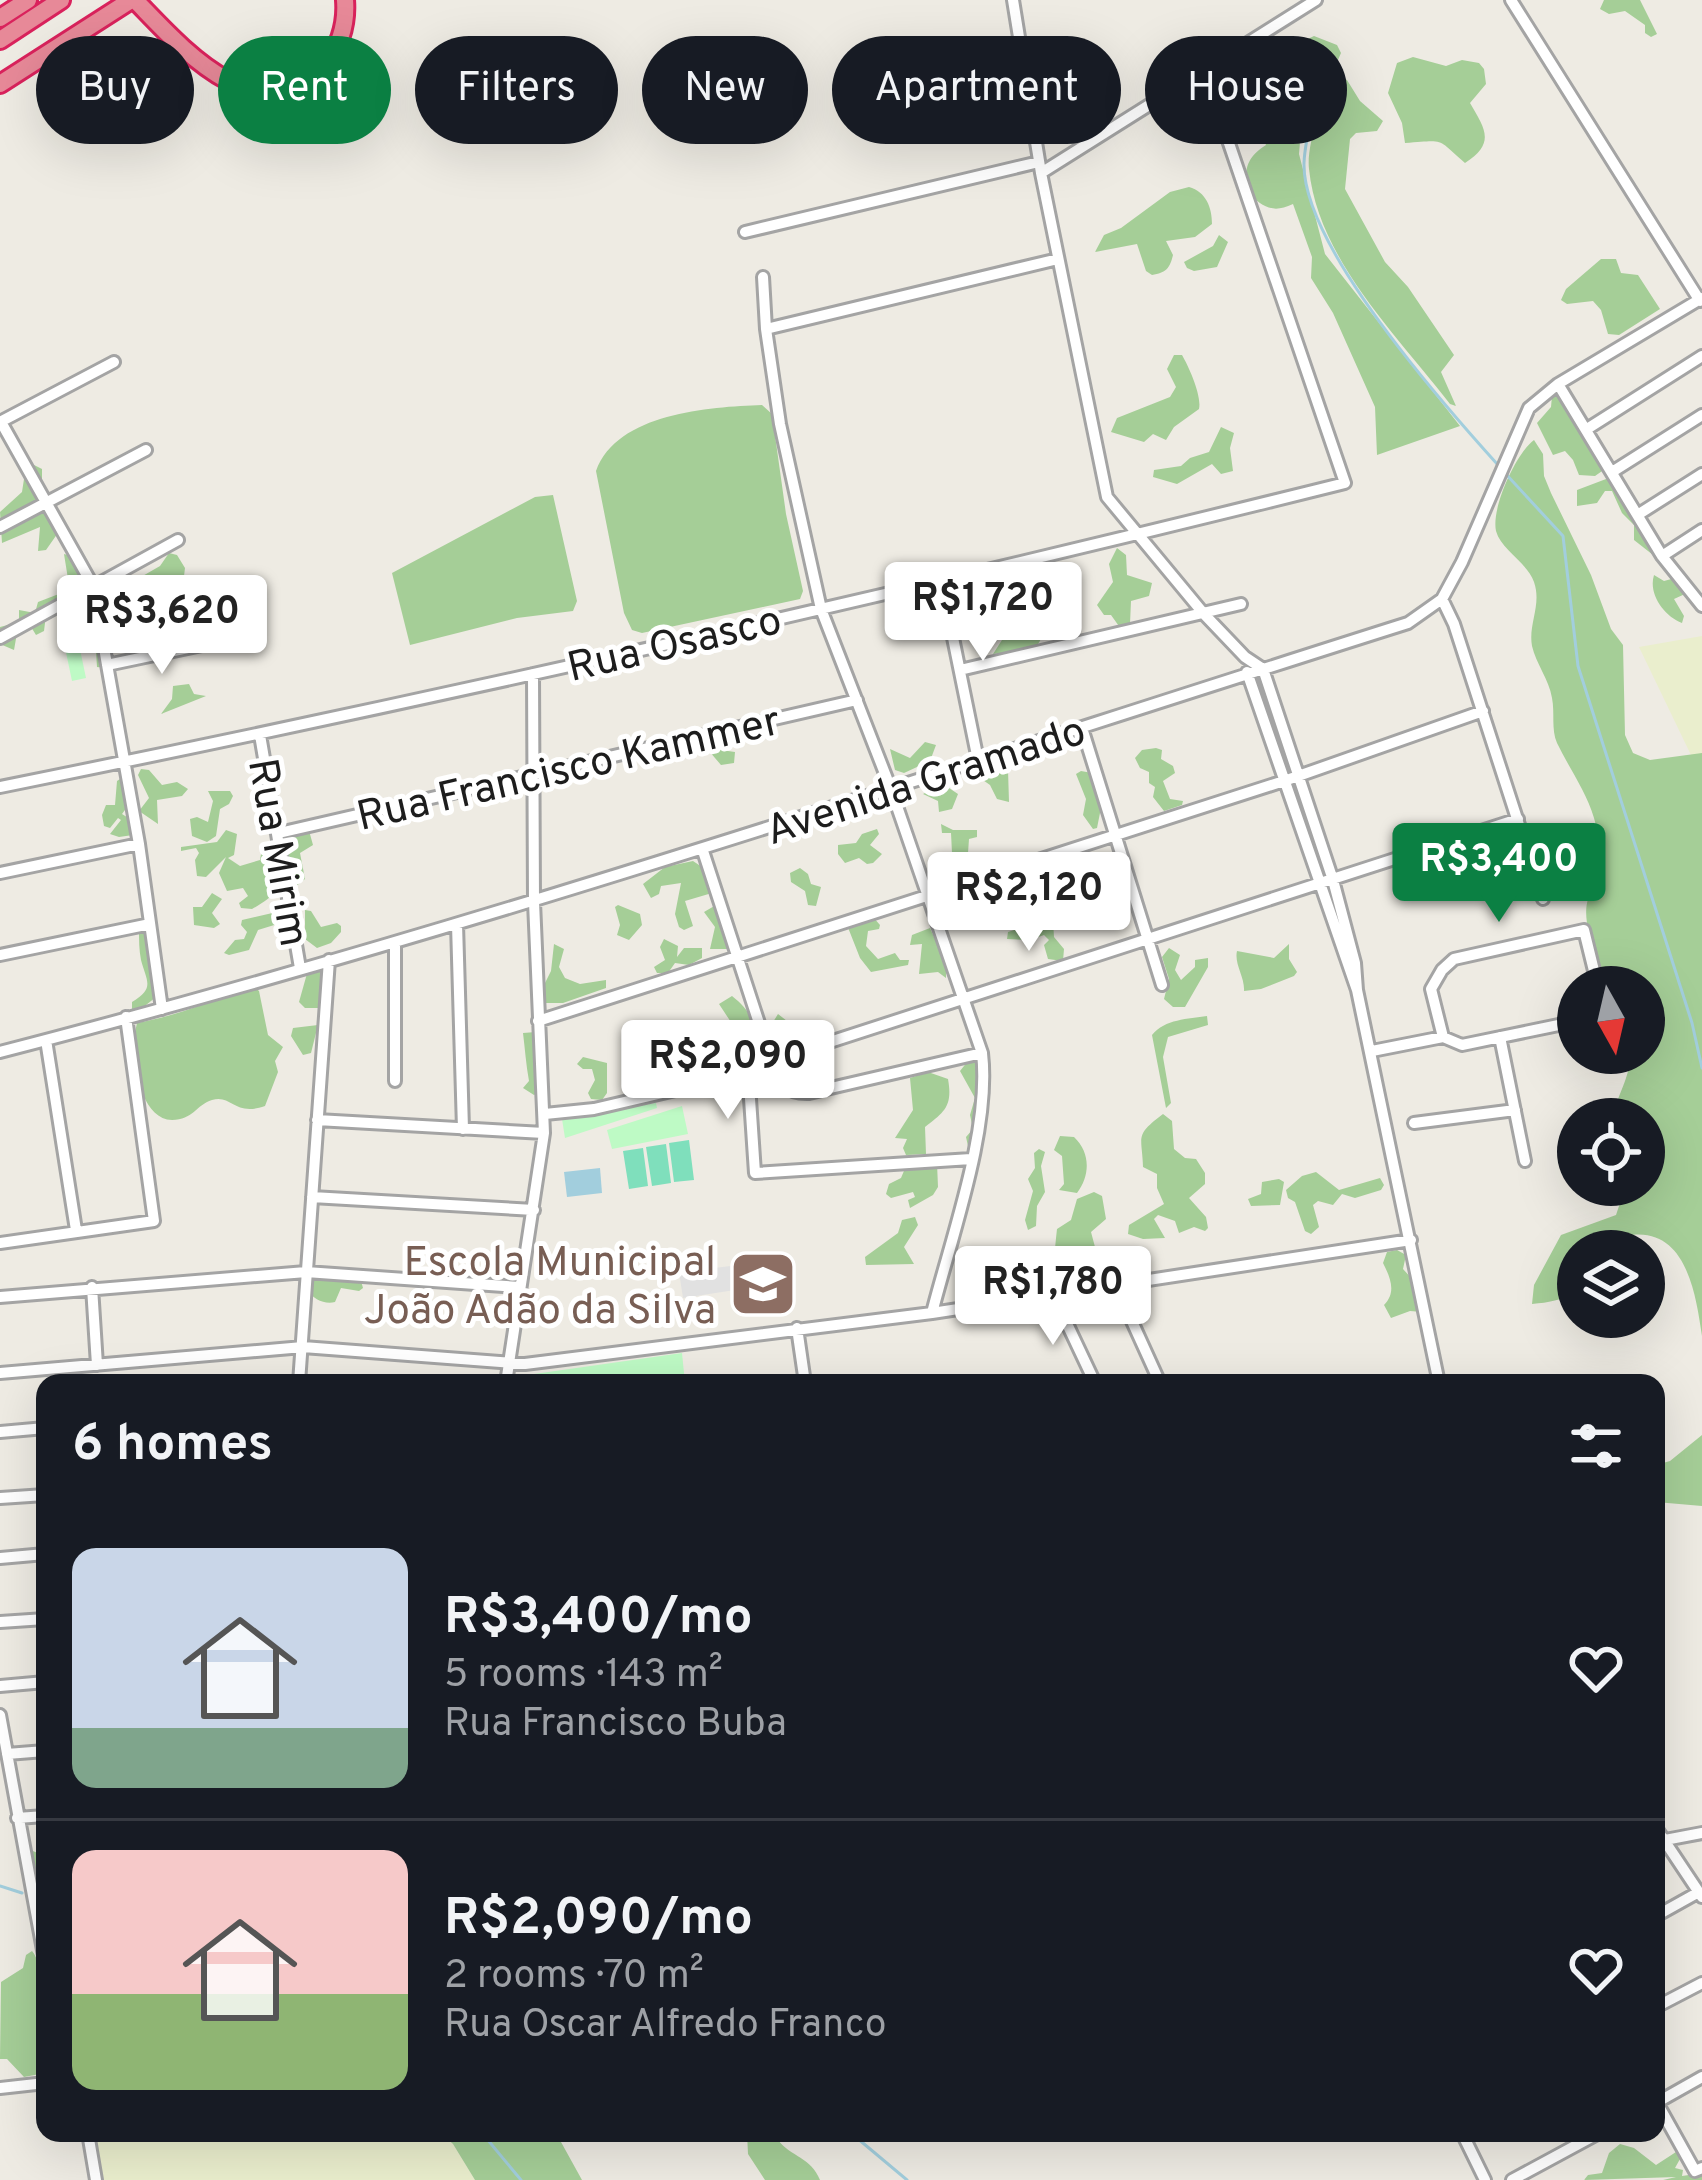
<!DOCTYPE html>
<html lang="en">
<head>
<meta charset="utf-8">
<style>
  body { margin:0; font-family:Overpass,sans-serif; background:#20242c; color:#f1f3f6; height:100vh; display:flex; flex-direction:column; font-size:45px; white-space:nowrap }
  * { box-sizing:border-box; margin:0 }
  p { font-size:39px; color:#9ea1a6 }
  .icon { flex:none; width:66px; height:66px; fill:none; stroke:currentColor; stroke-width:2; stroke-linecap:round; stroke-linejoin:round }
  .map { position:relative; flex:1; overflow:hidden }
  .sheet { position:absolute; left:36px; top:1374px; width:1629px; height:768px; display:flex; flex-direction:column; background:#171b24; border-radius:24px; box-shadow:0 12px 48px #0002 }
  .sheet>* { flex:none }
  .banner { position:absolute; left:36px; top:36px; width:1632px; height:108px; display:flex; gap:24px }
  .needle { width:78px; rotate:172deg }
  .controls { position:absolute; left:1557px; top:966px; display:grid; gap:24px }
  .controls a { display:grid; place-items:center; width:108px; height:108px; border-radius:50%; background:#171b24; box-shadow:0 12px 48px #0002; font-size:60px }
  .price { position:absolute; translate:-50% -102px; padding:0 27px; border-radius:12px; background:#fff; color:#222; font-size:39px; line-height:78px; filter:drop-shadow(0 3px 6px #0008) }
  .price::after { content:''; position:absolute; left:50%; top:72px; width:36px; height:27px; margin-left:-18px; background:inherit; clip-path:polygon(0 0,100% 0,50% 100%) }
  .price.current { background:#0b8043; color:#fff }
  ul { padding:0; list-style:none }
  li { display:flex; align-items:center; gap:36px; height:300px; padding:0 36px }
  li+li { border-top:3px solid #363941 }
  li span { display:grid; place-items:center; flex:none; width:336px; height:240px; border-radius:24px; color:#555 }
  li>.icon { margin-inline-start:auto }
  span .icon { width:144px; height:144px; fill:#fffc; stroke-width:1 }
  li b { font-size:51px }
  h2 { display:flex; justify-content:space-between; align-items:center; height:144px; padding:0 36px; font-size:51px }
  .pill { padding:0 42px; border-radius:54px; background:#171b24; box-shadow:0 12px 48px #0002; font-size:42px; line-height:108px }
  .pill.current { background:#0b8043; color:#fff }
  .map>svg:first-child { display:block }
  .farmland { fill:#eaeecd }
  .forest { fill:#a5ce97 }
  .park { fill:#befac5 }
  .pitch { fill:#7fdfbc }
  .parking { fill:#e1e1e1 }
  .water { fill:#a2cedd }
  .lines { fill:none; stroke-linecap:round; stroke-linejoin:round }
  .stream { stroke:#a2cedd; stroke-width:3 }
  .minor-casing { stroke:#a4a4a4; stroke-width:16 }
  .highway-casing { stroke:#d9225c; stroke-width:22 }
  .minor { stroke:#fff; stroke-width:10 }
  .highway { stroke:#e78998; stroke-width:16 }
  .labels { text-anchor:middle; stroke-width:10; stroke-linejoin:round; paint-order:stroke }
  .street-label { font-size:42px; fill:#1d1d1d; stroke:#fff }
  .education-label { font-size:42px; fill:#785e54; stroke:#fff; text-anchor:end }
</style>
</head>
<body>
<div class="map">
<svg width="1702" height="2180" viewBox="0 0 1702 2180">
  <rect width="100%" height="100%" fill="#eeebe3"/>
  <path class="farmland" d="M1702 636V778L1639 647Z
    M92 2133H441L453 2144 475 2180H101Z"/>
  <path class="forest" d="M1604 0H1640L1657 34 1651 37 1645 33V25L1625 11 1609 14 1600 9Z
    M1314 36 1337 45 1341 53 1335 67 1311 68 1306 75 1309 108 1301 131 1299 154 1325 254 1460 426 1377 455 1375 407 1333 313 1311 278 1312 257 1293 204C1272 214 1263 207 1246 191 1245 168 1246 158 1266 145 1256 116 1245 91 1260 62Z
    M1413 57 1446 66 1462 60 1479 63 1484 69 1486 84 1470 103C1485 129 1496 143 1465 163 1436 138 1447 140 1405 143L1402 123 1388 93 1397 63Z
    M1336 73 1347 80 1360 101 1383 121 1377 131 1356 133 1350 139 1345 189 1385 262 1408 287 1454 355 1441 372 1456 406 1450 404C1397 335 1318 259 1309 169 1306 145 1324 94 1336 73Z
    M1189 187C1206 192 1212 207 1212 224L1195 237 1166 241 1173 255C1170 268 1166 273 1152 275L1146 271 1137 244 1095 252 1104 235 1121 228 1170 192Z
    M1219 235 1228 242 1217 267 1194 271 1187 268 1184 262 1213 246Z
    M1601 259H1616L1621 273 1638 275 1660 309 1619 335 1608 334 1601 310 1593 301 1567 304 1561 300 1566 289Z
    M1174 355H1182C1189 367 1202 396 1199 409L1174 427 1166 440 1153 434 1144 442 1111 432 1117 418 1170 397 1176 387 1167 369Z
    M1559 393 1605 469 1595 476 1579 475 1573 460 1565 451 1553 455 1537 423 1551 407 1552 396Z
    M762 405 772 414 786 514 803 591 800 599 642 633 632 630 624 613 596 471C617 413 709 407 762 405Z
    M1221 427 1234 433 1230 448 1233 471 1221 474 1212 464 1177 484 1153 477 1154 470 1181 466 1190 458 1209 452Z
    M1534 440 1543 454 1544 476 1551 493 1591 575 1611 629 1623 645 1625 735 1633 753 1650 760 1702 753V1336C1696 1296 1687 1229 1632 1235 1607 1238 1607 1251 1578 1251 1578 1293 1575 1300 1532 1304L1534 1285 1561 1235 1616 1215 1621 1200 1618 1185H1644V1119H1613C1616 1095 1631 1078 1630 1053H1644V987H1610C1600 963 1580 925 1588 899 1596 870 1603 848 1594 818 1586 791 1569 768 1557 743 1551 729 1555 713 1552 698 1549 679 1536 664 1532 646 1528 624 1542 605 1534 582 1527 562 1501 550 1496 531 1491 508 1516 453 1534 440Z
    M34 465 42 469V508L60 530 46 550 38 551 40 527 2 543 0 512 22 492 26 466Z
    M1614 476 1662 562 1634 540V525L1622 513 1612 491H1605L1597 503 1577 506V490Z
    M553 495 577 601 573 611 517 618 410 645 392 573 535 497Z
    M1117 548 1126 555 1127 575 1152 583 1149 596 1131 601 1130 624 1121 629 1111 615H1104L1097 605 1113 582 1109 564Z
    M169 553 177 555 185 568 183 584 176 586 152 581 122 593 113 617 106 620 114 632 107 636 105 668 97 667 94 619 106 587 121 581 127 585 160 566Z
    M64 554 71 556 90 578 46 615 44 631 36 635 28 622 17 633 14 650 0 644V627L19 622V610L35 613 38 602 64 592 68 579Z
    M1654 575 1664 581 1675 578 1685 594 1674 599 1684 616 1682 623C1664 616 1648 594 1654 575Z
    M1023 624 1041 639 1035 649 993 654 1002 640 1018 634Z
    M189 684 194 694 206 696 161 714 172 699 173 686Z
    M712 737 721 750 735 752 734 763 721 765 709 751 691 757 692 750Z
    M925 742 936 745 930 761 904 773 895 770 890 749 910 758Z
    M1156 748 1162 750 1161 759 1173 766 1175 773 1163 781 1170 799 1183 801 1182 805 1164 811 1153 797 1155 787 1149 783V772L1140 768 1135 758 1142 750Z
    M981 768 1008 770 1009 802 997 799 990 785 980 778Z
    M141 769 149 770 162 785 177 782 188 789 182 796 157 800 158 824 139 811 149 798 138 775Z
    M1081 771 1092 773 1102 803 1097 828 1093 829 1083 815 1086 799 1076 774Z
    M120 779 130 803 122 814 133 821V835L119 837 110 834 121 820 118 818 110 828 104 826 102 815 106 805H115L117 781Z
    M943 784 958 794 952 809 939 812 938 801 923 794Z
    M208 791H230L233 796 229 804 220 809 216 836 207 842 192 836 190 819 197 817 208 822 213 801Z
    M941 824 953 830H977V837L969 839 968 853H952L951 833H942Z
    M308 827 313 845 300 853 305 879 291 890 285 836Z
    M877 829 879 834 870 845 882 854 873 863 867 864 859 858 845 863 838 854V845L856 843 862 834Z
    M226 830 237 834 234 855 228 858 240 866 260 860 262 849 269 843 278 845C283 880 285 891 252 909L241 908 239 903 248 896 243 888 227 891 219 873 226 857 206 877 197 876 195 860 199 853 196 848 181 851V847L217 842Z
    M693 861 702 867 712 893 685 901 693 926 684 930 679 927 675 914 681 883 661 886 659 894 651 898 643 884 665 867Z
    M800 868 808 874 811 884 821 887 816 906 808 905 805 891 791 882 790 873Z
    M976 885 999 887 997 903 970 908 971 917 954 921 955 915 966 910 965 888Z
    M212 893 222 899 212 913 220 924 214 928 194 925 193 907H202Z
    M618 905 640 914 642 925 629 940 617 935 620 925 615 907Z
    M716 905 729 949H710L715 927 704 912Z
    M1021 908 1029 913 1031 926 1038 928 1045 920H1053L1054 937 1064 949 1063 961 1048 959 1044 945 1049 940 1044 935 1030 940 1007 939 1008 932 1020 928 1017 913Z
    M305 910 311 911 321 927 337 923 341 926V932L331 943 317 948 305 939Z
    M281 911 286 912 284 922 258 930 249 950 229 955 224 953 235 940 244 939 247 932 241 925 242 920Z
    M873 917 880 925 879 929 868 931 866 946 878 959 895 953 900 960H909L908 965 871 972 860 958 847 925Z
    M148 928 156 997 141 1009 132 1010V1002C155 988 147 982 141 960 139 950 139 940 139 929Z
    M930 928 946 964V978L938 972 919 974 922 944 910 945 912 935Z
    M664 939 678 946 677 957 684 948H702V958L689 965 675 963 668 973H657L654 967 665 960 660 947Z
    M554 944 564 949 559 967 565 978 580 984 606 980V988L563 1003H544L540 993 551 971Z
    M1289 944V959L1297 972 1294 976 1261 989 1244 991C1245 977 1234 964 1237 951L1274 958Z
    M1169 948 1180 955 1175 970 1181 980 1195 967V960L1208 958V967L1185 1007H1173L1164 999 1169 979 1162 957Z
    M321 968 320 1008H305L299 1002 308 970Z
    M251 984 259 991 268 1035 283 1047 275 1061 278 1072 265 1106C234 1117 232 1094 212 1100 196 1105 193 1120 172 1120 137 1119 130 1049 137 1023 176 1016 215 1001 251 984Z
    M732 996C754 1013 760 1031 756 1057L743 1061 734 1054 748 1048 719 1004Z
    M778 1014 787 1021 792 1041 799 1043 785 1049 776 1047 770 1027Z
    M1207 1016 1208 1025 1168 1037 1163 1057 1171 1103 1166 1108 1152 1035C1165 1019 1188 1019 1207 1016Z
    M318 1025 311 1053 303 1055 291 1036 293 1028Z
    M536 1032V1094L534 1095 523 1088 529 1081C526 1065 525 1049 523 1033Z
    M583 1057 607 1063V1093L602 1100 591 1099 588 1093 595 1080 592 1069H583L577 1064Z
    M985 1057C996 1073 986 1135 973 1148L968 1146 966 1137 973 1129 970 1115 975 1098 960 1071 968 1061Z
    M928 1072 948 1079C953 1107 944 1112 925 1127L926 1154 906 1155 903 1148 907 1139 895 1138 913 1110 910 1078Z
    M1163 1114 1172 1121 1174 1149 1185 1158 1196 1159 1205 1173V1184L1189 1198 1206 1217 1208 1228 1205 1231 1194 1227 1179 1233 1175 1221 1158 1215 1154 1219 1165 1238 1143 1239 1128 1234 1129 1225 1164 1204 1157 1188V1174L1143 1167C1142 1135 1134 1136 1163 1114Z
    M1060 1136 1074 1137C1091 1153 1090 1176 1077 1193L1059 1190 1064 1184 1062 1156 1054 1150Z
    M1039 1149 1045 1152 1041 1166 1045 1192 1037 1206 1036 1226 1028 1230 1025 1220 1033 1191 1028 1179 1035 1168 1034 1153Z
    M937 1163 938 1187 933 1195 910 1208 908 1200 915 1197 913 1192 891 1198 886 1194 889 1184 901 1178 906 1166Z
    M1316 1172 1339 1190 1380 1178 1384 1185 1381 1190 1355 1198 1342 1194 1333 1205 1318 1201 1313 1205 1319 1227 1311 1234 1305 1231 1295 1202 1288 1198 1286 1190 1302 1176Z
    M1279 1179 1284 1182 1280 1205 1251 1206 1248 1199 1261 1194 1262 1182Z
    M1094 1192 1102 1196 1106 1219 1091 1232 1095 1247C1083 1247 1069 1247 1064 1262L1072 1270 1074 1257 1087 1256 1090 1273 1056 1281C1053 1264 1055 1247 1057 1229L1071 1220 1077 1199Z
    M915 1217 918 1225 904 1247 914 1264 866 1265 865 1257 898 1233 902 1220Z
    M1397 1250 1406 1255 1403 1269 1414 1281 1422 1312 1410 1311 1391 1318 1384 1305C1397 1292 1390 1277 1383 1263L1387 1252Z
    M338 1276 341 1281H361L363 1288 359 1291 341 1288 335 1302C325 1305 313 1299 307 1290L312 1277Z
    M1702 1435V1506L1656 1502V1465L1670 1461Z
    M28 1849 45 1856V1940Z
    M32 1951C49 1971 45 2042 45 2073L24 2077 7 2059H0L1 1982 23 1968 26 1955Z
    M441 2133H556L582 2180H475L453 2144Z
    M747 2133H781L778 2140C791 2157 811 2157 820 2180H765L748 2154Z
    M1620 2144 1634 2148 1656 2165 1676 2152 1680 2159 1675 2168 1683 2170 1682 2176 1702 2173V2180H1663L1676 2177 1584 2180 1588 2175 1602 2173 1609 2153Z"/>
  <path class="park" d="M90 606 96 627 62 636 58 618Z
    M77 635 86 678 72 681 63 638Z
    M656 1103 657 1108 565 1138 562 1119Z
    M682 1106 688 1134 612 1149 607 1130Z
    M682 1353 685 1383H519L520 1376Z"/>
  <path class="pitch" d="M689 1140 694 1180 674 1182 669 1143Z
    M666 1144 671 1183 652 1186 646 1147Z
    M643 1148 648 1186 629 1189 623 1151Z"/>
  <path class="parking" d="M731 1266 735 1290 683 1298 679 1272Z"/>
  <path class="water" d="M600 1168 602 1193 567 1197 564 1172Z"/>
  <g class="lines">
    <path class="stream" d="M1320 80C1315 106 1305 136 1304 163 1302 245 1442 403 1498 465
      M1504 472 1563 536 1578 666 1692 1023 1702 1068
      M0 1886 22 1893
      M39 1899 45 1901
      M482 2133 521 2180
      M851 2133 907 2180"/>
    <g class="minor-casing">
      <path id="minor" d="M1013 0 1041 173 1107 497 1204 614 1245 657 1263 669 1333 880 1355 963 1357 990
        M1511 0 1700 301
        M1041 173 1316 0
        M745 232 1039 162
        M763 277 766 329 780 424 821 609 891 789 982 1053C991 1129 951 1238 932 1313
        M766 329 1058 259
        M1558 384 1662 556 1702 606
        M0 422 114 362
        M1 422 93 586 139 844 162 1009
        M1587 429 1702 356
        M1612 472 1702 415
        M1639 514 1702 474
        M0 527 146 450
        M1662 556 1702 530
        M941 579 978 760
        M1442 599 1454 624 1543 899
        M0 638 178 540
        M107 665 207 644
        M960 670 1241 604
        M1247 672 1357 990 1439 1383
        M1082 728 1162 985
        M260 735 300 968
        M0 787C451 696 899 594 1345 483L1205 73
        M279 833 857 700
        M703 851 771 1060C781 1082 783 1094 809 1093L982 1053
        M0 873 139 844
        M457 924 463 1129
        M0 955 150 924
        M538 1021 1284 781 1483 711
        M1443 1037 1431 989 1442 970 1454 959 1584 930 1598 987
        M1500 1037 1525 1161
        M46 1040 76 1230
        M1372 1051 1443 1037 1462 1045 1578 1021
        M0 1052C475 929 940 771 1408 623L1442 599 1462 562 1529 408 1558 384 1702 298
        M748 1069 755 1173 971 1159
        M395 1081V943
        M545 1114 594 1109 697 1085 1518 819
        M317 1120 544 1133
        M1414 1123 1515 1110
        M312 1197 534 1210
        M0 1243 154 1221 126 1017
        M1116 1286 1160 1383
        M92 1287 97 1365
        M1053 1294 1095 1383
        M0 1297 306 1272 519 1287
        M797 1328 805 1383
        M0 1373 303 1347 525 1364 932 1313 1411 1240
        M299 1383 329 960
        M506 1383 544 1133 534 902 533 674
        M0 1432 45 1428
        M0 1498 45 1495
        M0 1558 45 1554
        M0 1622 45 1619
        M0 1686 45 1682
        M0 1715 45 1961
        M7 1754 45 1751
        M17 1818 45 1816
        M1656 1828 1702 1897
        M1665 1840 1702 1833
        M1656 1916 1699 1892
        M1656 2007 1702 1983
        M0 2088 45 2083
        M1656 2101 1695 2171 1702 2168
        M1656 2103 1702 2077
        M88 2133 96 2180
        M1462 2133 1485 2180
        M1512 2180 1599 2133"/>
    </g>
    <g class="highway-casing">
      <path id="highway" d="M135 0C180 46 254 134 321 68 339 51 347 25 345 0
        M0 18 28 0
        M0 40 61 0
        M0 84 131 0"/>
    </g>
    <use href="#minor" class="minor"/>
    <use href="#highway" class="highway"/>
  </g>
  <defs>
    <g id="school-square" transform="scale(3.45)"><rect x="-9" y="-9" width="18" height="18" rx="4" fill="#8d6e63" stroke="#fff"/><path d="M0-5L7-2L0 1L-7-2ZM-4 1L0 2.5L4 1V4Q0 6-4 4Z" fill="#fff"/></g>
  </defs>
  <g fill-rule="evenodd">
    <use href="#school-square" x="763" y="1284"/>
  </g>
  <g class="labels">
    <g class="street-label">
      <text transform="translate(674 642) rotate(-13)" y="15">Rua Osasco</text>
      <text transform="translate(568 767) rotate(-13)" y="15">Rua Francisco Kammer</text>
      <text transform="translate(925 779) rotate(-18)" y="15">Avenida Gramado</text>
      <text transform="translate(280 852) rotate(80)" y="15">Rua Mirim</text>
    </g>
    <g class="education-label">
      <text x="716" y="1275">Escola Municipal<tspan x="716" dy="48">João Adão da Silva</tspan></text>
    </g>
  </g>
</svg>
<div class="controls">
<a><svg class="needle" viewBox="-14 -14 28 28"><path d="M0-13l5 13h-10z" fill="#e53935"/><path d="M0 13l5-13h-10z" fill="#9ea1a6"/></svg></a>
<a><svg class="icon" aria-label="locate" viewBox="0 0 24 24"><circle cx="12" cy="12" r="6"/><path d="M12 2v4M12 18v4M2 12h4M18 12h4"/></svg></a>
<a><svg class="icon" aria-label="layers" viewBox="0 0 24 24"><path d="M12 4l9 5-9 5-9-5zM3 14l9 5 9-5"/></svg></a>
</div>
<b class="price" style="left:983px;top:664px">R$1,720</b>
<b class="price" style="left:162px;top:677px">R$3,620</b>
<b class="price current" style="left:1499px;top:925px">R$3,400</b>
<b class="price" style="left:1029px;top:954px">R$2,120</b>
<b class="price" style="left:728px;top:1122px">R$2,090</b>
<b class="price" style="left:1053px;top:1348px">R$1,780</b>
<div class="banner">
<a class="pill">Buy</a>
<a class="pill current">Rent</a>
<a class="pill">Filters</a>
<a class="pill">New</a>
<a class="pill">Apartment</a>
<a class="pill">House</a>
</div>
<section class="sheet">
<h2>6 homes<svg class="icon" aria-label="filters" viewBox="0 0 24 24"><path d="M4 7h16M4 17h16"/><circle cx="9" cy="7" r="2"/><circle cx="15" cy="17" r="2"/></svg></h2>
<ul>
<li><span style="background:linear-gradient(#c9d6e8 75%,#7fa58c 0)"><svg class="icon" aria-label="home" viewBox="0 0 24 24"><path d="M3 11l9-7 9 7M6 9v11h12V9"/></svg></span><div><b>R$3,400/mo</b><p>5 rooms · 143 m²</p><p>Rua Francisco Buba</p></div><svg class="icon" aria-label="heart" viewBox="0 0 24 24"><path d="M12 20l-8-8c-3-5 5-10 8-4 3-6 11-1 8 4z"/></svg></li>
<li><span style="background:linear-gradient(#f6c9c9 60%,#8fb573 0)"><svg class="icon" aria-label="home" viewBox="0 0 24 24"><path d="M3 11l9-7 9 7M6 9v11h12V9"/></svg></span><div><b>R$2,090/mo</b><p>2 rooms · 70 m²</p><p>Rua Oscar Alfredo Franco</p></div><svg class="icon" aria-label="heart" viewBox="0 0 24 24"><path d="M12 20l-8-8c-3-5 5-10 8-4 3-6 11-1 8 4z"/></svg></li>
</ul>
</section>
</div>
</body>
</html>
